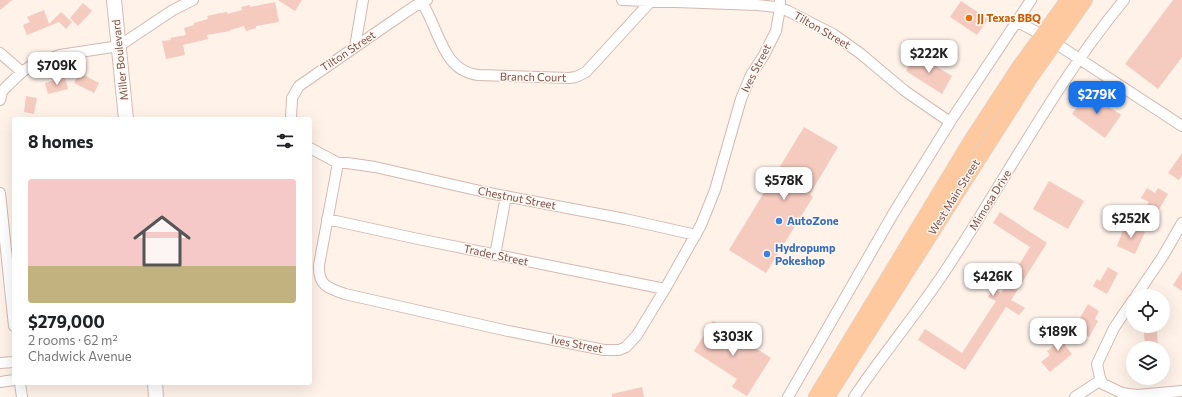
<!DOCTYPE html>
<html lang="en">
<head>
<meta charset="utf-8">
<style>
  body { margin:0; font-family:Commissioner,sans-serif; background:#f2f2f2; color:#202124; height:100vh; display:flex; flex-direction:column; font-size:15px; white-space:nowrap }
  * { box-sizing:border-box; margin:0 }
  p { font-size:13px; color:#757577 }
  .icon { flex:none; width:22px; height:22px; fill:none; stroke:currentColor; stroke-width:2; stroke-linecap:round; stroke-linejoin:round }
  .map { position:relative; flex:1; overflow:hidden }
  .details { position:absolute; left:12px; top:117px; width:300px; height:268px; display:flex; flex-direction:column; background:#fff; border-radius:4px; box-shadow:0 4px 16px #0002 }
  .details>* { flex:none }
  .buttons { position:absolute; left:1126px; top:289px; display:grid; gap:8px }
  .buttons a { display:grid; place-items:center; width:44px; height:44px; border-radius:50%; background:#fff; box-shadow:0 4px 16px #0002; font-size:20px }
  .price { position:absolute; translate:-50% -34px; padding:0 9px; border-radius:8px; background:#fff; color:#222; font-size:13px; line-height:26px; filter:drop-shadow(0 1px 2px #0008) }
  .price::after { content:''; position:absolute; left:50%; top:24px; width:12px; height:9px; margin-left:-6px; background:inherit; clip-path:polygon(0 0,100% 0,50% 100%) }
  .price.active { background:#1a73e8; color:#fff }
  ul { padding:0; list-style:none }
  li { display:grid; align-content:center; gap:8px; height:212px; padding:0 16px }
  li span { display:grid; place-items:center; height:124px; border-radius:4px; color:#555 }
  li>.icon { margin-inline-start:auto }
  span .icon { width:72px; height:72px; fill:#fffc; stroke-width:1 }
  li b { font-size:17px }
  h2 { display:flex; justify-content:space-between; align-items:center; height:48px; padding:0 16px; font-size:17px }
  .map>svg:first-child { display:block }
  .building { fill:#f5cabf }
  .lines { fill:none; stroke-linecap:round; stroke-linejoin:round }
  .street-casing { stroke:#d4b9b0; stroke-width:12 }
  .secondary-casing { stroke:#dabab0; stroke-width:16 }
  .primary-casing { stroke:#dacfcc; stroke-width:16 }
  .street { stroke:#fff; stroke-width:10 }
  .secondary { stroke:#fff; stroke-width:14 }
  .primary { stroke:#ffc99f; stroke-width:15 }
  .food-dot { fill:#e8710a; stroke:#fff7f1; stroke-width:1.5 }
  .shop-dot { fill:#3f7fe0; stroke:#fff7f1; stroke-width:1.5 }
  .labels { text-anchor:middle; stroke-width:3; stroke-linejoin:round; paint-order:stroke }
  .food-label { font-size:11px; font-weight:bold; fill:#c56008; stroke:#fff7f1; text-anchor:start }
  .street-label { font-size:11px; fill:#7b524a; stroke:#fff7f1 }
  .shop-label { font-size:11px; font-weight:bold; fill:#366cbe; stroke:#fff7f1; text-anchor:start }
</style>
</head>
<body>
<div class="map">
<svg width="1182" height="397" viewBox="0 0 1182 397">
  <rect width="100%" height="100%" fill="#fef2e9"/>
  <path class="building" d="M0 0H12L0 10Z
    M278 0H302L295 11Z
    M1173 0H1182V57L1158 89 1125 64Z
    M961 1 988 19 977 35 950 17Z
    M275 2 279 22 256 26V28L246 31 244 26 230 30V31L207 35 208 39 183 45 185 55 166 59 162 41 171 40 170 38 186 35 184 28 194 25V23L208 19 207 16 216 14 227 12V14L242 10 241 7 250 5V7Z
    M83 3 92 11 78 26 70 18Z
    M44 10 49 24 61 12 72 22 66 29 59 22 27 35 23 25 30 22 27 17Z
    M916 54 952 76 942 94 906 71Z
    M80 73 99 83 94 93 74 83Z
    M65 77 68 89 48 94 45 83Z
    M1088 92 1121 115 1105 138 1072 114Z
    M26 96 37 98 34 114 24 112Z
    M804 127 838 147 810 194 813 197 766 273 729 250Z
    M1182 153V175L1179 180 1168 173Z
    M1049 181 1084 201 1068 229 1033 209Z
    M1147 188 1155 193 1158 188 1168 194 1154 218 1143 212 1149 202 1141 198Z
    M1000 212 1047 243 1011 300 1025 308 1019 315 1006 307 965 370 918 340 925 329 962 353 996 301 988 297 994 288 1001 293 1030 247 993 223Z
    M1126 223 1145 232 1135 254 1117 246Z
    M1108 267 1118 273 1107 294 1093 286 1097 279 1100 281Z
    M1182 271V291L1173 285Z
    M1088 304 1099 311 1095 319 1098 321 1089 337 1069 324 1073 318 1078 321Z
    M713 321 771 358 747 396 732 387 737 379 694 351Z
    M1064 330 1071 340 1065 345 1072 354 1050 372 1041 362 1050 355 1047 351 1059 342 1055 337Z
    M1157 331 1158 348H1145L1144 332Z
    M642 387 644 397H612V394Z"/>
  <g class="lines">
    <g class="street-casing">
      <path id="street" d="M423 0 422 3C439 28 442 71 478 75L569 78 576 77 586 72 651 1
        M622 0 757 5 776 7 788 11 833 34 861 54 905 91 950 122
        M1016 21 1042 35
        M1055 43 1182 126
        M355 47 363 0
        M0 53 22 72
        M0 100 2 92 6 87 22 72 32 65 60 55 119 46 173 10 193 0
        M291 119 292 98 299 86 387 25 415 6 427 0
        M310 148 338 163H347L375 167 489 193 625 219 696 235
        M338 163 319 265C318 285 327 288 345 294L508 331 604 350H619L626 347 637 335 665 289 701 225 715 190 741 99 751 75 764 55 776 31 780 8V0
        M0 193 14 326
        M327 219 418 239 665 289
        M495 255 506 196
        M1136 296 1163 256 1182 223
        M1133 300 1114 328 1097 364 1100 378 1103 384 1122 393 1137 395 1182 391
        M0 363 14 362
        M0 382 14 380
        M20 383 22 397
        M788 397 893 214 950 122 1031 0
        M854 397C885 351 921 309 951 262 1008 175 1057 81 1124 0
        M1075 397 1101 380"/>
    </g>
    <g class="secondary-casing">
      <path id="secondary" d="M114 0 126 119
        M155 383 156 397"/>
    </g>
    <g class="primary-casing">
      <path id="primary" d="M816 397 971 141 1020 66 1068 0
        M827 397 1030 78 1085 0"/>
    </g>
    <use href="#street" class="street"/>
    <use href="#secondary" class="secondary"/>
    <use href="#primary" class="primary"/>
  </g>
  <circle class="food-dot" cx="969" cy="18" r="4"/>
  <g class="shop-dot">
    <circle cx="779" cy="221" r="4"/>
    <circle cx="767" cy="254" r="4"/>
  </g>
  <g class="labels">
    <g class="food-label">
      <text x="977" y="22">JJ Texas BBQ</text>
    </g>
    <g class="street-label">
      <text transform="translate(822 30) rotate(30)" y="4">Tilton Street</text>
      <text transform="translate(348 51) rotate(-34)" y="4">Tilton Street</text>
      <text transform="translate(120 60) rotate(-96)" y="4">Miller Boulevard</text>
      <text transform="translate(756 68) rotate(-63)" y="4">Ives Street</text>
      <text transform="translate(533 77) rotate(1)" y="4">Branch Court</text>
      <text transform="translate(954 197) rotate(-58)" y="4">West Main Street</text>
      <text transform="translate(517 198) rotate(11)" y="4">Chestnut Street</text>
      <text transform="translate(990 200) rotate(-58)" y="4">Mimosa Drive</text>
      <text transform="translate(496 255) rotate(12)" y="4">Trader Street</text>
      <text transform="translate(577 344) rotate(11)" y="4">Ives Street</text>
    </g>
    <g class="shop-label">
      <text x="787" y="225">AutoZone</text>
      <text x="775" y="252">Hydropump<tspan x="775" dy="13">Pokeshop</tspan></text>
    </g>
  </g>
</svg>
<div class="buttons">
<a><svg class="icon" aria-label="locate" viewBox="0 0 24 24"><circle cx="12" cy="12" r="6"/><path d="M12 2v4M12 18v4M2 12h4M18 12h4"/></svg></a>
<a><svg class="icon" aria-label="layers" viewBox="0 0 24 24"><path d="M12 4l9 5-9 5-9-5zM3 14l9 5 9-5"/></svg></a>
</div>
<b class="price" style="left:929px;top:74px">$222K</b>
<b class="price" style="left:57px;top:86px">$709K</b>
<b class="price active" style="left:1097px;top:115px">$279K</b>
<b class="price" style="left:784px;top:201px">$578K</b>
<b class="price" style="left:1131px;top:239px">$252K</b>
<b class="price" style="left:993px;top:297px">$426K</b>
<b class="price" style="left:1058px;top:352px">$189K</b>
<b class="price" style="left:733px;top:357px">$303K</b>
<section class="details">
<h2>8 homes<svg class="icon" aria-label="filters" viewBox="0 0 24 24"><path d="M4 7h16M4 17h16"/><circle cx="9" cy="7" r="2"/><circle cx="15" cy="17" r="2"/></svg></h2>
<ul>
<li><span style="background:linear-gradient(#f6c9c9 70%,#c2b280 0)"><svg class="icon" aria-label="home" viewBox="0 0 24 24"><path d="M3 11l9-7 9 7M6 9v11h12V9"/></svg></span><div><b>$279,000</b><p>2 rooms · 62 m²</p><p>Chadwick Avenue</p></div></li>
</ul>
</section>
</div>
</body>
</html>
